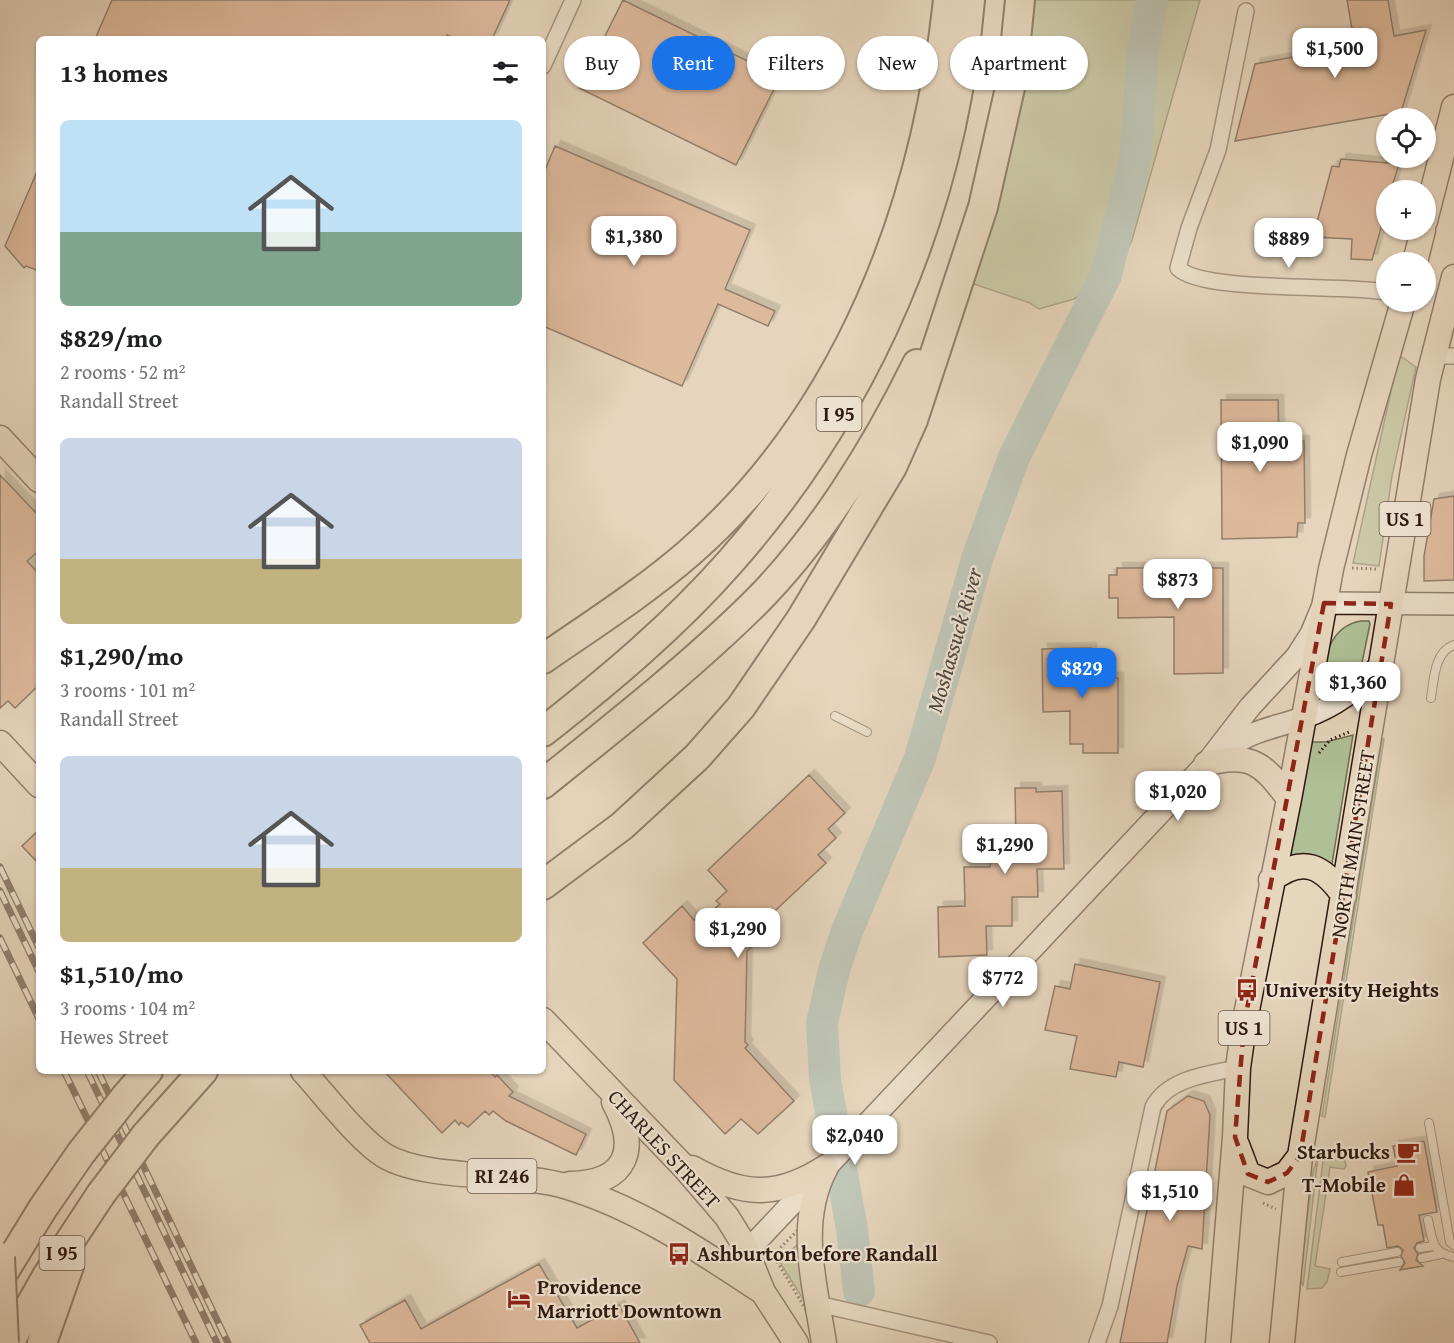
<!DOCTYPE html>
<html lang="en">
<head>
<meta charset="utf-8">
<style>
  body { margin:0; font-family:"Gentium Book Plus",serif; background:#f6f6f6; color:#202124; height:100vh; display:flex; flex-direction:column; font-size:22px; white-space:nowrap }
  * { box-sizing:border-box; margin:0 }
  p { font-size:20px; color:#757577 }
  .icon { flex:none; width:33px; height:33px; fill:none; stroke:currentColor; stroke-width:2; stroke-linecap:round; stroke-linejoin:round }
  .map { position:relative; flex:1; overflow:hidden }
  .panel { position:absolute; left:36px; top:36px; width:510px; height:1038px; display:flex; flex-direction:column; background:#fff; border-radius:9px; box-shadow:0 2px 4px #0004 }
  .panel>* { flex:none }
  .hud { position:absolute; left:564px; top:36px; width:570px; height:54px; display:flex; gap:12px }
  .buttons { position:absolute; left:1376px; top:108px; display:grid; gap:12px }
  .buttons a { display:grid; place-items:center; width:60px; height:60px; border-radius:50%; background:#fff; box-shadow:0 2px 4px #0004; font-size:30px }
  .price { position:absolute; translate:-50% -51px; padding:0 14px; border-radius:12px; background:#fff; color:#222; font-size:20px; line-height:39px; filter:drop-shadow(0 2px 3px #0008) }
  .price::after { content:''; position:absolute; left:50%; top:36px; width:18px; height:14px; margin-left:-9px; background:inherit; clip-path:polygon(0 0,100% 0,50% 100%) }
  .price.selected { background:#1a73e8; color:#fff }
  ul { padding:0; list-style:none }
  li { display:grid; align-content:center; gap:12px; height:318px; padding:0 24px }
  li span { display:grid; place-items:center; height:186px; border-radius:9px; color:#555 }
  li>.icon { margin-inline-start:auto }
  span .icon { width:108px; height:108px; fill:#fffc; stroke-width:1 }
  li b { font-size:26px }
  h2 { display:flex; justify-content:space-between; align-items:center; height:72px; padding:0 24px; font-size:26px }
  .pill { padding:0 21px; border-radius:27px; background:#fff; box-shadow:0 2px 4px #0004; font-size:21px; line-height:54px }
  .pill.selected { background:#1a73e8; color:#fff }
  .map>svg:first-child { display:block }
  .green { fill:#afbf96; stroke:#6e6c53; stroke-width:1.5 }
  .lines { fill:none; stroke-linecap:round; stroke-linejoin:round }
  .river { stroke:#96b9b3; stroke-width:32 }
  .building { fill:#d59a78; stroke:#2e1810; stroke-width:1.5; filter:url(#shadow) }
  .service-casing { stroke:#5c483b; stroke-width:10 }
  .minor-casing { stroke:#5c483b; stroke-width:18 }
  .secondary-casing { stroke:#2e1810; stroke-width:24 }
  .primary-casing { stroke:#2e1810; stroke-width:27 }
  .motorway-casing { stroke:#2e1810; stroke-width:32 }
  .path { stroke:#2e1810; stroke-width:3; stroke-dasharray:1.5 3; stroke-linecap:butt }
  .service { stroke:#efe4d3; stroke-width:8 }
  .minor { stroke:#efe4d3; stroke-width:15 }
  .secondary { stroke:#efe4d3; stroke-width:21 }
  .primary { stroke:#e6d6bc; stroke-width:24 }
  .motorway { stroke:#e6d6bc; stroke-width:28 }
  .rail-casing { stroke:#2e1810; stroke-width:7 }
  .rail { stroke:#efe4d3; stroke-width:4.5; stroke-dasharray:14; stroke-linecap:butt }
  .motorway-bridge-casing { stroke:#2e1810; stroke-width:32; stroke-linecap:butt }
  .motorway-bridge { stroke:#e6d6bc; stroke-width:28 }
  .marked { fill:none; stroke:#8f2418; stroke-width:4.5; stroke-dasharray:12 8; stroke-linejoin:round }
  .labels { text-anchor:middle; stroke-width:4.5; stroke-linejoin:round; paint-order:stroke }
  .shield { fill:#efe4d3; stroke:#68554a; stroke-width:1.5 }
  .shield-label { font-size:20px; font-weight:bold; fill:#2e1810 }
  .street-label { font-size:21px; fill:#2e1810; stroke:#efe4d3 }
  .poi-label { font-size:21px; font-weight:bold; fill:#2e1810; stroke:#efe4d3; text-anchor:start }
  .water-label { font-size:22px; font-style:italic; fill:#4d4841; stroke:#efe4d3 }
</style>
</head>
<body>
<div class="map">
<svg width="1454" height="1343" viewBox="0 0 1454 1343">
  <defs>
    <filter id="shadow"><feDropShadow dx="5.5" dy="-5.5" stdDeviation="0" flood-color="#0004"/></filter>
  </defs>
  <rect width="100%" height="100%" fill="#e6d6bc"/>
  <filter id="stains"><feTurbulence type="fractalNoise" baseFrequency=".00333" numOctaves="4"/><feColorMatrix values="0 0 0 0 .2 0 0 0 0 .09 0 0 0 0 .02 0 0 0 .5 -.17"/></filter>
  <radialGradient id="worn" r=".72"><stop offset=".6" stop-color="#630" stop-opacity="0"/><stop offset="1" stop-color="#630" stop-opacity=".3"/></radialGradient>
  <path class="green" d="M1023 0H1200L1132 240 1117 271 1074 299 1039 309 1030 303 965 281Z
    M1399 355 1416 367 1392 476 1379 566 1353 563Z
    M1361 621H1369L1370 624 1360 672 1324 702 1318 699C1324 669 1324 627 1361 621Z
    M1353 735 1332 864 1289 859 1311 742H1326Z
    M1382 739H1384L1325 1117 1322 1116Z
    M1324 1153H1336L1345 1161 1346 1166 1344 1169 1330 1167 1315 1266 1330 1269 1327 1282 1322 1288 1307 1289Z
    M1318 1157 1303 1286 1300 1277 1313 1172Z
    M797 1245 805 1302 779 1261Z"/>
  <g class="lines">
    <path class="river" d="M859 1291 852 1229 825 1079 822 1023 834 970 847 931 920 758 978 556 1014 457 1106 275 1135 160 1143 50 1152 0"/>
  </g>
  <path class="building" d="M112 0H510L492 39H458L447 35 445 39H95Z
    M623 0 780 77 736 165 579 88Z
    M1347 0H1388L1394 36 1426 30 1401 112 1235 141 1255 64 1355 46Z
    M555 146 750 230 725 289 775 311 768 326 718 304 682 386 543 326V175Z
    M1341 159 1399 164 1391 190H1386V210L1372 260 1351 259 1352 239 1313 237 1332 166 1339 167Z
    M39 167V271L26 266 24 268 5 246Z
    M1221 400H1278L1279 441H1304L1305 523H1298L1297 537 1222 539Z
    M0 475 39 516V551L27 561 39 574V685L15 708 8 701 0 708Z
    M1454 496V580L1424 581V556L1434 499Z
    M1117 568H1223V673L1174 674V617L1118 618V598H1109V575H1117Z
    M1091 648V678H1118V753H1083V744H1070V711L1043 712 1042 649Z
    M809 775 845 813 828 829 836 838 818 855 826 863 764 921 758 915 738 934 751 947 747 951 745 1042 748 1045 745 1048 794 1101 758 1134 741 1119 725 1134 674 1080 677 979 643 943 682 906 694 920 696 919 700 922 720 904 716 901 727 891 708 870Z
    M1015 788H1036V792L1062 791 1064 869H1037L1038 897H1012V926H986L987 955 939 957 938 907 965 906 964 867H990V842L1016 841Z
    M39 830V864L22 846Z
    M1075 964 1160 982 1143 1067 1119 1062 1116 1077 1070 1069 1077 1036 1045 1030 1055 986 1070 989Z
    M384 1071H489L495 1077 497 1075 513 1092 509 1096 586 1134 576 1155 506 1121 493 1111 489 1115 485 1111 468 1127 461 1122 459 1125 455 1120 442 1133Z
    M1188 1096 1204 1101 1210 1115 1202 1249 1188 1246 1177 1286 1167 1343H1120L1167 1111Z
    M1424 1141 1437 1212 1419 1215 1424 1241 1417 1243 1414 1248 1418 1254 1416 1260 1423 1266 1400 1270 1405 1263 1401 1256 1403 1250 1398 1246 1387 1248 1383 1225H1378L1368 1172 1397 1166 1393 1146Z
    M539 1264 577 1328 619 1305 640 1343H370L360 1325 405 1300 421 1329Z"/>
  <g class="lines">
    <g class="service-casing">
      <path id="service" d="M1431 698C1434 680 1434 652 1454 645
        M835 716 867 732
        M1429 1123 1450 1242 1454 1245
        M1428 1220C1433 1241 1431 1252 1454 1257
        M1420 1248 1434 1246
        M1422 1258 1441 1254
        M1342 1262 1397 1252
        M1341 1272 1399 1262"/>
    </g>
    <g class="minor-casing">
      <path id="minor" d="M1246 11 1218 150 1189 228 1178 268C1202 293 1345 284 1386 292
        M543 66 573 0
        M1433 356H1454
        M818 1304 989 1343
        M1097 1343 1110 1306 1153 1107C1168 1078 1209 1074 1238 1068"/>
    </g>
    <g class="secondary-casing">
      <path id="secondary" d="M1223 751C1253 729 1272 729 1305 717 1336 706 1359 689 1381 664
        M736 1263 1206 764 1250 707 1297 656 1311 634 1324 603 1454 604"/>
    </g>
    <g class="primary-casing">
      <path id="primary" d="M1425 221 1454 107
        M1415 262 1423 230
        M0 438 39 480
        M0 743 39 785
        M1206 764C1250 751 1265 765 1289 799
        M1271 880C1303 855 1323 866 1344 896
        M543 1020 685 1168 727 1217 743 1243 763 1292 796 1343
        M303 1071C325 1095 359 1140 385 1156 429 1181 516 1171 568 1187 640 1209 700 1251 763 1292
        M1237 1145 1248 1174 1268 1182 1287 1173 1300 1156
        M692 1168C742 1196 776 1199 826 1167
        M570 1184C628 1183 639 1149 614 1102
        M824 1343C815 1284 796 1223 826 1167
        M1218 1343 1235 1137 1238 1068 1244 1025 1289 799 1331 569 1359 455 1403 302
        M1282 1343 1300 1156 1428 379 1454 277"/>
    </g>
    <g class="motorway-casing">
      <path id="motorway" d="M543 659C592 625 644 592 689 553 849 413 926 207 948 0
        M543 732C609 680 675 625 731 561 869 404 952 209 970 0
        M543 784C615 726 688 669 754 604 820 538 876 448 917 364
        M543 885 622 826 697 757 741 707 801 619 892 467 913 420 983 207 1012 79 1020 0
        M127 1095 148 1071
        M146 1135 203 1071
        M0 1278 43 1208 81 1153
        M9 1343 47 1276 101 1194
        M42 1343 69 1266"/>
    </g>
    <path class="path" d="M1352 568 1377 569
      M1319 753 1330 740 1349 732
      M1263 1203 1276 1209
      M798 1230 804 1288 812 1320 775 1258 778 1250Z"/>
    <use href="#service" class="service"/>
    <use href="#minor" class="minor"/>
    <use href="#secondary" class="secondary"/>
    <use href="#primary" class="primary"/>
    <use href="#motorway" class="motorway"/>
    <g class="rail-casing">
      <path id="rail" d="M0 867 39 948
        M0 891 39 972
        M0 938 39 1019
        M64 1071 196 1343
        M87 1071 217 1343
        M98 1071 228 1343"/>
    </g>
    <use href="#rail" class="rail"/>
    <g class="motorway-bridge-casing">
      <path id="motorway-bridge" d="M81 1153 127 1095
        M101 1194 146 1135
        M0 1257 4 1343"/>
    </g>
    <use href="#motorway-bridge" class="motorway-bridge"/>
  </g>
  <path d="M0 0H1454V1343H0ZM1324 603 1391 604 1300 1156 1287 1173 1268 1182 1248 1174 1235 1137 1244 1025Z" fill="#e6d6bc" fill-opacity=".55" fill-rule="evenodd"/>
  <path class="marked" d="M1324 603 1391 604 1300 1156 1287 1173 1268 1182 1248 1174 1235 1137 1244 1025Z"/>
  <defs>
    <g id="bus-bare" transform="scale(1.8)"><path d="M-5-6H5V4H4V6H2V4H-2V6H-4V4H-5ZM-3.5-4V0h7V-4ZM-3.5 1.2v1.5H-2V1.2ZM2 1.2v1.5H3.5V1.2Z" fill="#8f2418" stroke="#efe4d3" stroke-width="2.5" paint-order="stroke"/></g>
    <g id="cafe-bare" transform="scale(1.8)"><path d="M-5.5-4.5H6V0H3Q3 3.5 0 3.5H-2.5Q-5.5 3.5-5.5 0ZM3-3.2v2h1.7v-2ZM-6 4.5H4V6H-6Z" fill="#8f2418" stroke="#efe4d3" stroke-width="2.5" paint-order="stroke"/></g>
    <g id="shop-bare" transform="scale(1.8)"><path d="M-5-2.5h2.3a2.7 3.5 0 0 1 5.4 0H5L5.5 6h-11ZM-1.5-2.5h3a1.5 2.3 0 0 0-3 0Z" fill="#8f2418" stroke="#efe4d3" stroke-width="2.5" paint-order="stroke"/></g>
    <g id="hotel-bare" transform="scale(1.8)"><path d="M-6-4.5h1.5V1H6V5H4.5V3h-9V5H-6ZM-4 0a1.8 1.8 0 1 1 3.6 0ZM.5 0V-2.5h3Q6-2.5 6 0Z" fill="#8f2418" stroke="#efe4d3" stroke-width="2.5" paint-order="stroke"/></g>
  </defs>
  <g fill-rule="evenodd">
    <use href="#bus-bare" x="1247" y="990"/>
    <use href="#cafe-bare" x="1408" y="1152"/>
    <use href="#shop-bare" x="1404" y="1185"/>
    <use href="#bus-bare" x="679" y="1254"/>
    <use href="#hotel-bare" x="519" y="1299"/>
  </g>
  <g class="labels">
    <g class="shield">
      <rect x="816.5" y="397" width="45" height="34" rx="4.5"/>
      <rect x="1379.5" y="502" width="51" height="34" rx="4.5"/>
      <rect x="1218.5" y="1011" width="51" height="34" rx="4.5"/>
      <rect x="467.5" y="1159" width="69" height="34" rx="4.5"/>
      <rect x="39.5" y="1236" width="45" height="34" rx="4.5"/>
    </g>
    <g class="shield-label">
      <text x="839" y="421">I 95</text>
      <text x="1405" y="526">US 1</text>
      <text x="1244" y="1035">US 1</text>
      <text x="502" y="1183">RI 246</text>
      <text x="62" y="1260">I 95</text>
    </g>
    <g class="street-label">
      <text transform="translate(1353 844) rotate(-81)" y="7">NORTH MAIN STREET</text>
      <text transform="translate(664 1149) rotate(47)" y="7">CHARLES STREET</text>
    </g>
    <g class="poi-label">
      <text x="1265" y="997">University Heights</text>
      <text x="1390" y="1159" text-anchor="end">Starbucks</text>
      <text x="1386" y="1192" text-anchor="end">T-Mobile</text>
      <text x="697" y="1261">Ashburton before Randall</text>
      <text x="537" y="1294">Providence<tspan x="537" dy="24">Marriott Downtown</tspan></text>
    </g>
    <g class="water-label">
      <text transform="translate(954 640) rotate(-74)" y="8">Moshassuck River</text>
    </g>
  </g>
  <rect width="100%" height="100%" filter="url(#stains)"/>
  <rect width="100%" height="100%" fill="url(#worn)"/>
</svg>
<div class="buttons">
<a><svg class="icon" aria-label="locate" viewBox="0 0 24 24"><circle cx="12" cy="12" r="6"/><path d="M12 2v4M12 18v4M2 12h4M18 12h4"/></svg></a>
<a>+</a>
<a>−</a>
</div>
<b class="price" style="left:1335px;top:79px">$1,500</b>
<b class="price" style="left:634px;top:267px">$1,380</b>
<b class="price" style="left:1289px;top:269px">$889</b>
<b class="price" style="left:1260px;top:473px">$1,090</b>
<b class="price" style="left:1178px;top:610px">$873</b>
<b class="price selected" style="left:1082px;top:699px">$829</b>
<b class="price" style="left:1358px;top:713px">$1,360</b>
<b class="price" style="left:1178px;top:822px">$1,020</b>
<b class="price" style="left:1005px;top:875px">$1,290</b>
<b class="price" style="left:738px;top:959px">$1,290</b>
<b class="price" style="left:1003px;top:1008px">$772</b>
<b class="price" style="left:855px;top:1166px">$2,040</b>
<b class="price" style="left:1170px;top:1222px">$1,510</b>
<div class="hud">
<a class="pill">Buy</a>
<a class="pill selected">Rent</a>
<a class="pill">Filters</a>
<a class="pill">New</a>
<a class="pill">Apartment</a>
</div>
<section class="panel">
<h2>13 homes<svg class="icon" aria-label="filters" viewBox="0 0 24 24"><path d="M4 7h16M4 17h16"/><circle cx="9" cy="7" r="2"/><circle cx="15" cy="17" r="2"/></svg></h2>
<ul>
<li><span style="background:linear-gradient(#bfe0f5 60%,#7fa58c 0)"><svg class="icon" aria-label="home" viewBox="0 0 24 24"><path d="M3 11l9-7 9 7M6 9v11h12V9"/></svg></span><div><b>$829/mo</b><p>2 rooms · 52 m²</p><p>Randall Street</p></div></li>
<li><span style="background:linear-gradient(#c9d6e8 65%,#c2b280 0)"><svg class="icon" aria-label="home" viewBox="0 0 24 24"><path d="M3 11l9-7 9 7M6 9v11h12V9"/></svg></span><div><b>$1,290/mo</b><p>3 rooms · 101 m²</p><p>Randall Street</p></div></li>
<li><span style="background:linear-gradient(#c9d6e8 60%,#c2b280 0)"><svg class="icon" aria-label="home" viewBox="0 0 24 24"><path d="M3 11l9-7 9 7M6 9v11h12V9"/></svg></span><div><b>$1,510/mo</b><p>3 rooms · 104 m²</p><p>Hewes Street</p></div></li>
</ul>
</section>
</div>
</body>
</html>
